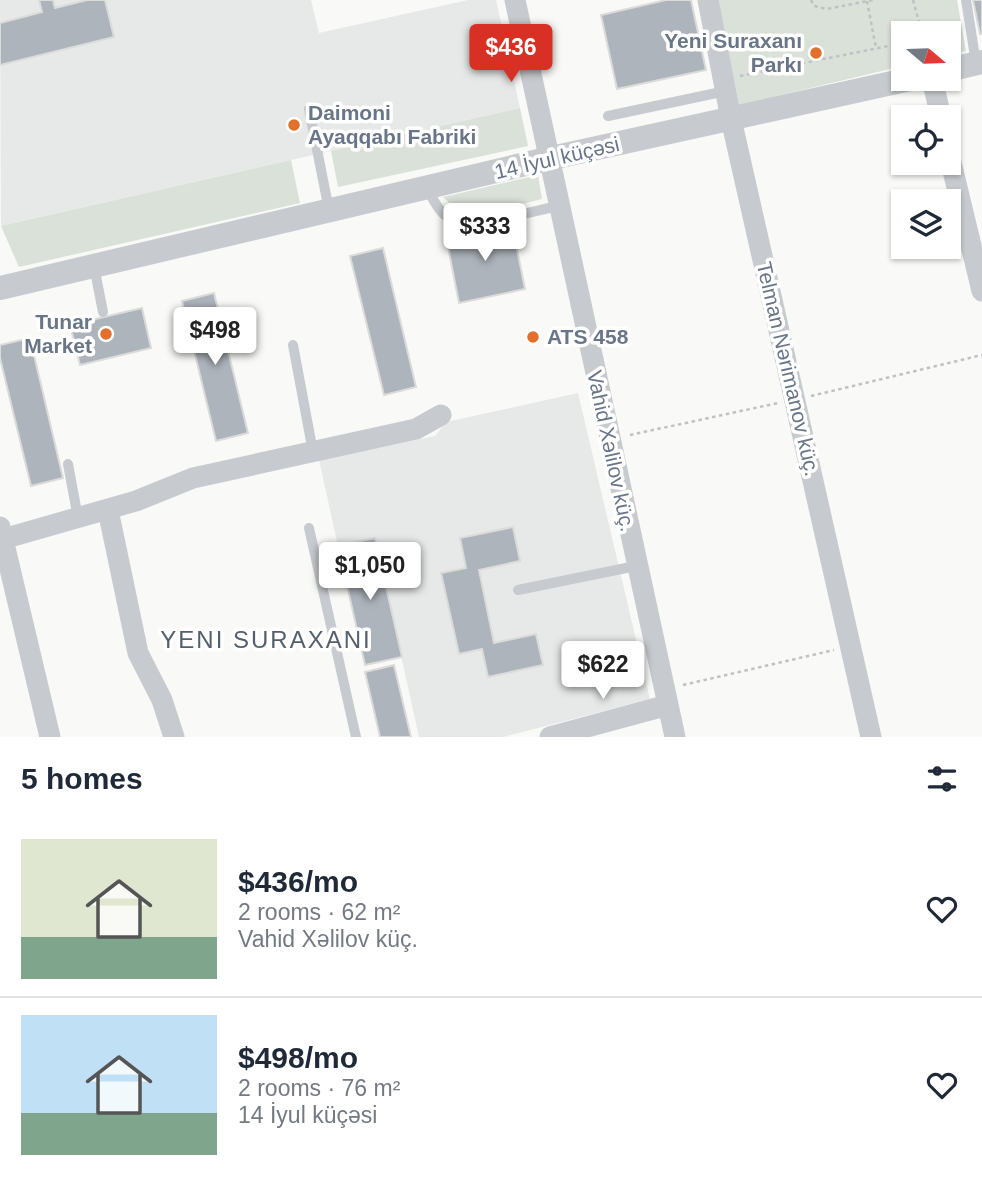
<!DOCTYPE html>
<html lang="en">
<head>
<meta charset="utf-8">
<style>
  body { margin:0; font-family:Helvetica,sans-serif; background:#f2f2f3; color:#1f2937; height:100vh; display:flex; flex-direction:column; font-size:26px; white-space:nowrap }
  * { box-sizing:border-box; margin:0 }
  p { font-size:23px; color:#747a83 }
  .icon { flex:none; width:38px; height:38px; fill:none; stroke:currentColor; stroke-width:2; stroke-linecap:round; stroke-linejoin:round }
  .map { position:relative; height:737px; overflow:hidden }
  .side { display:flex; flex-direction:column; background:#fff; flex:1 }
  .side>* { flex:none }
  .needle { width:46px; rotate:109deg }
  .controls { position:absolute; left:891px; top:21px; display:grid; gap:14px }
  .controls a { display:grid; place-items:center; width:70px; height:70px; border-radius:0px; background:#fff; box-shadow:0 2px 5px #0004; font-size:35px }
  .price { position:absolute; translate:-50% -60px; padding:0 16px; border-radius:7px; background:#fff; color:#222; font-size:23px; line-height:46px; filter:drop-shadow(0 2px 4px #0008) }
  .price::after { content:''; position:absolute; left:50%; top:42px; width:21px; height:16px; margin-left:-10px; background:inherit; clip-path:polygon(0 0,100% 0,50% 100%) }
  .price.on { background:#d93025; color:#fff }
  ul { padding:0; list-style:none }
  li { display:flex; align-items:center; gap:21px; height:175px; padding:0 21px }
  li+li { border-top:2px solid #e0e1e3 }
  li span { display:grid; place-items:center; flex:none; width:196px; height:140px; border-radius:0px; color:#555 }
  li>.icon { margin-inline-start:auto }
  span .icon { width:84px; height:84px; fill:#fffc; stroke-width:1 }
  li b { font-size:30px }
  h2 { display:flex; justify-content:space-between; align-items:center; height:84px; padding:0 21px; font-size:30px }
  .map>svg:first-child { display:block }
  .built { fill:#e7e8e8 }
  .green { fill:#dae1d8 }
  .building { fill:#aeb4bc; stroke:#dbdbd9; stroke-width:2 }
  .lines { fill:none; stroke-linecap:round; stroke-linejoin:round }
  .path { stroke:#bfc1c4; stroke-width:2.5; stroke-dasharray:3.5 3.5; stroke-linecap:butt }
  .service { stroke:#c7cace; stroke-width:10 }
  .minor { stroke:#c7cace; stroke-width:21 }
  .tertiary { stroke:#c7cace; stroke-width:24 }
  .poi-dot { fill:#e36f2d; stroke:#fff; stroke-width:2.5 }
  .labels { text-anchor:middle; stroke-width:7; stroke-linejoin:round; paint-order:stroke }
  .poi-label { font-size:21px; font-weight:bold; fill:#687688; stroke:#fff; text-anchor:end }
  .street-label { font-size:21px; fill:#687688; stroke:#fff }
  .quarter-label { font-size:24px; letter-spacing:2px; fill:#56606d; stroke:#fff }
</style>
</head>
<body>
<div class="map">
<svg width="982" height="737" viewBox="0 0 982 737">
  <rect width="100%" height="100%" fill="#f9f9f7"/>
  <path class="built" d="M0 0H311L319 33 468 0H496L520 108 1 226Z
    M578 393 650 699 503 737H419L375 538 338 546 319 460 435 436 446 422Z"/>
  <path class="green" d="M718 0H957L966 51 949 55 948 33H903V66L739 105Z
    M520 108 528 146 338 187 331 151Z
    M291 160 300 203 19 267 1 226Z
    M538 175 542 199 465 218 443 197Z"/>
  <path class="building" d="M39 0H53L55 8 87 0H105L114 37 0 65V23L42 12Z
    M666 0H691L706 70 617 89 601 15Z
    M973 0H982V34H980Z
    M512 224 525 289 459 303 446 237Z
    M383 248 416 387 384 395 350 256Z
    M214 293 248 433 216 441 182 301Z
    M142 308 151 348 80 365 70 325Z
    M30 338 63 478 31 486 0 358V345Z
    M513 527 520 561 479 570 494 643 536 634 543 665 488 677 482 649 459 654 441 573 466 568 460 538Z
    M375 538 402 657 365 665 338 546Z
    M394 665 411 737H380L365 672Z"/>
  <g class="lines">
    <path class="path" d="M811 0 814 6 827 9 873 0
      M913 0 922 33
      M867 1 876 48
      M740 76 903 43
      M811 396 982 355
      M630 435 778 403
      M683 685 834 650"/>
    <path class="service" d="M966 0 976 63
      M309 109 329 210
      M608 116 726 91
      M426 187C432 197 439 213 449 218 471 230 532 211 558 206
      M94 266 103 312
      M293 345 313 452
      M68 464 78 518
      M309 528 356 737
      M518 590 636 566"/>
    <path class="minor" d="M515 0 675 737
      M708 0 731 119 871 737
      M932 79 941 117
      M948 150 982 291
      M108 510 138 653 162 700 174 737
      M0 527 50 737
      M3 539 136 501 193 478 416 429 441 415
      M550 737 668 705"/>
    <path class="tertiary" d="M948 70 982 62
      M0 288 547 159 910 79"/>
  </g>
  <g class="poi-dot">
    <circle cx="816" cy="53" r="7"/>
    <circle cx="294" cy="125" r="7"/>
    <circle cx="106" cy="334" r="7"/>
    <circle cx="533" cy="337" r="7"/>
  </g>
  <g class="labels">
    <g class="poi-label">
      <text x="802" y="48">Yeni Suraxanı<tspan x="802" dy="24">Parkı</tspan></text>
      <text x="308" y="120" text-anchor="start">Daimoni<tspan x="308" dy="24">Ayaqqabı Fabriki</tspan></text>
      <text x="92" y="329">Tunar<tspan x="92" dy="24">Market</tspan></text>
      <text x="547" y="344" text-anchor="start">ATS 458</text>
    </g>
    <g class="street-label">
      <text transform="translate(557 158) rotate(-13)" y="7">14 İyul küçəsi</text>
      <text transform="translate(788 369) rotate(77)" y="7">Telman Nərimanov küç.</text>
      <text transform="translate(611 451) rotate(78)" y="7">Vahid Xəlilov küç.</text>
    </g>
    <g class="quarter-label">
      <text x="266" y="648">YENI SURAXANI</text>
    </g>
  </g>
</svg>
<div class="controls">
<a><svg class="needle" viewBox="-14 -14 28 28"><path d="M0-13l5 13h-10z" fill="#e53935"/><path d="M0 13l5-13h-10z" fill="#747a83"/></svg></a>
<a><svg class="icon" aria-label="locate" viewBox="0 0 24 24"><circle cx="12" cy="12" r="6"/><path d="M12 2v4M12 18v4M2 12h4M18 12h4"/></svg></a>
<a><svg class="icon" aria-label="layers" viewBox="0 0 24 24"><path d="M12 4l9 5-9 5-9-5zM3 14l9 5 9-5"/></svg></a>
</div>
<b class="price on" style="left:511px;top:84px">$436</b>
<b class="price" style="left:485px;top:263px">$333</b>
<b class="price" style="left:215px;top:367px">$498</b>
<b class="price" style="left:370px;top:602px">$1,050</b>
<b class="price" style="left:603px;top:701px">$622</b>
</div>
<section class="side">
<h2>5 homes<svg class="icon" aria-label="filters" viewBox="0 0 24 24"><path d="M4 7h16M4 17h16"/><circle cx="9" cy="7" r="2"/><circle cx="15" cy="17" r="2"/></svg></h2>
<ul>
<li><span style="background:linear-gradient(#dfe7d0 70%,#7fa58c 0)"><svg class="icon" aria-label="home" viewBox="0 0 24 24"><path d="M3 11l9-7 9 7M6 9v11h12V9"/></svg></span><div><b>$436/mo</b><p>2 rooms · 62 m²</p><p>Vahid Xəlilov küç.</p></div><svg class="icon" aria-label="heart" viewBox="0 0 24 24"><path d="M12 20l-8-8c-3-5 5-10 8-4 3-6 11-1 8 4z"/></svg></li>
<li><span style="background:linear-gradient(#bfe0f5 70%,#7fa58c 0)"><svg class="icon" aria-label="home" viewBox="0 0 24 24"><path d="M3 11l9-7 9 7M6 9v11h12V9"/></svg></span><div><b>$498/mo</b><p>2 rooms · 76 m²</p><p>14 İyul küçəsi</p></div><svg class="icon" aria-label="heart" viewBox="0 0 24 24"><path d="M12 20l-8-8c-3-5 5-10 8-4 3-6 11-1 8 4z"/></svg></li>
</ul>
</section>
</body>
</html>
